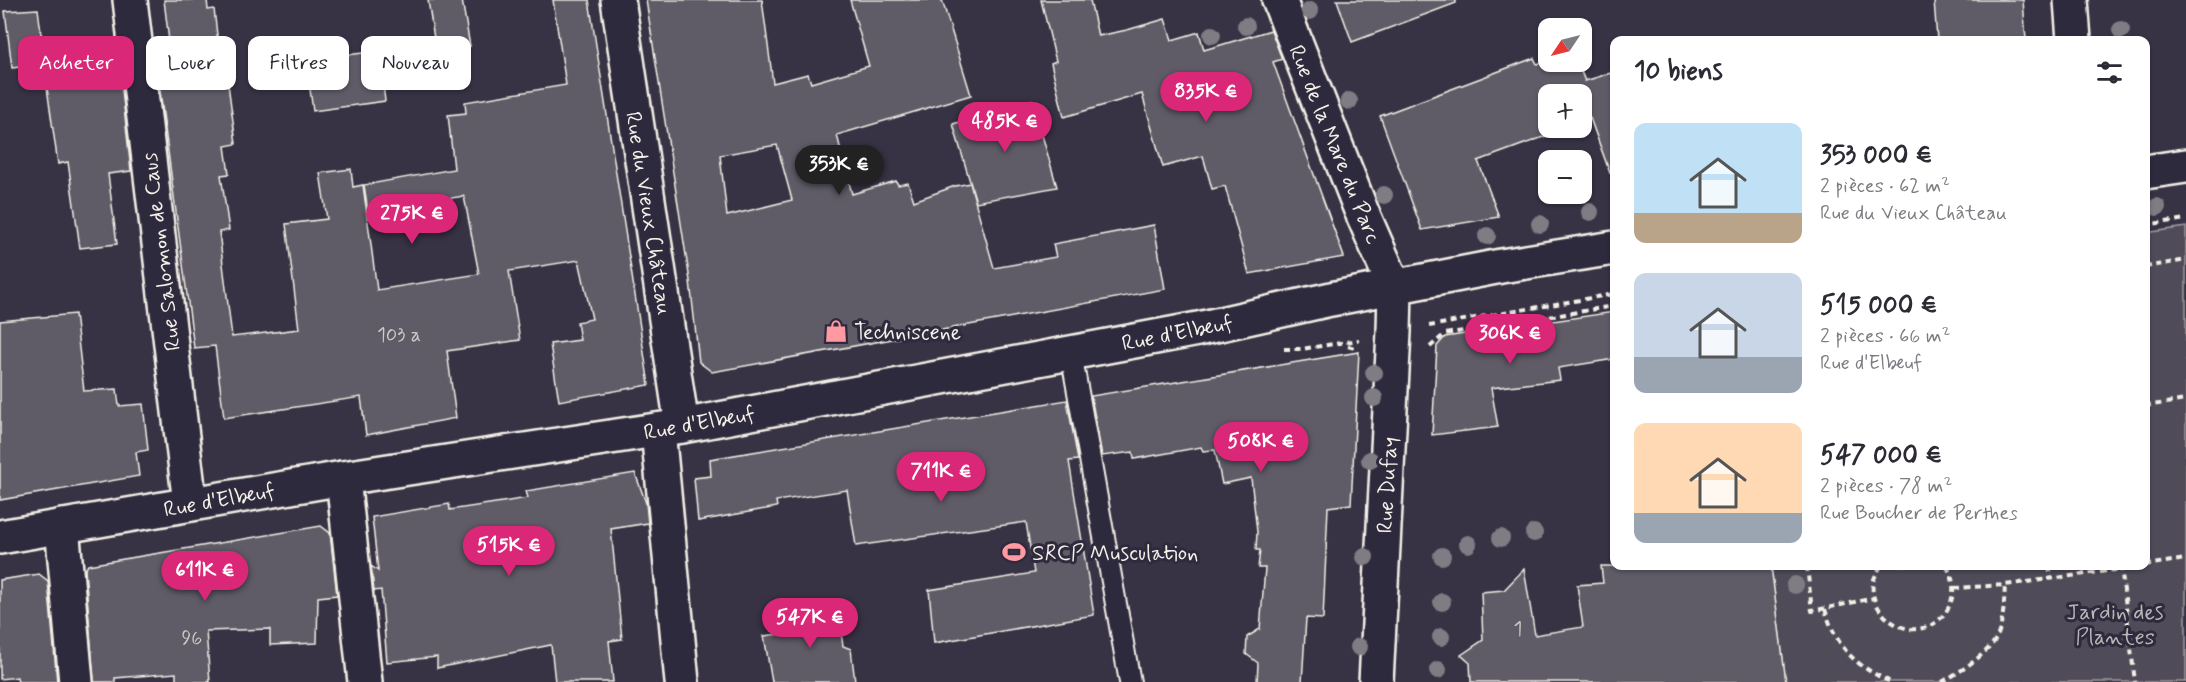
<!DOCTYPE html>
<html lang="fr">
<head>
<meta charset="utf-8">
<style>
  body { margin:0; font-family:Mynerve,sans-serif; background:#f7f7f7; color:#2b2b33; height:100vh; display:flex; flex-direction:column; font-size:22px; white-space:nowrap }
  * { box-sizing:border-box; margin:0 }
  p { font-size:20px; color:#7c7c81 }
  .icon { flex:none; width:33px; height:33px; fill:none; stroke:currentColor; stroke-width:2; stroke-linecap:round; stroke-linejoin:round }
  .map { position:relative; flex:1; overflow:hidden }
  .drawer { position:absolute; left:1610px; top:36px; width:540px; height:534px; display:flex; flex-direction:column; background:#fff; border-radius:12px; box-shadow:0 2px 4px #0004 }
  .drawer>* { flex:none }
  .hud { position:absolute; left:18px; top:36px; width:570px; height:54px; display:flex; gap:12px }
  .needle { width:39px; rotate:235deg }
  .controls { position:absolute; left:1538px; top:18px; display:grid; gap:12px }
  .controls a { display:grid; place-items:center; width:54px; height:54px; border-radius:12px; background:#fff; box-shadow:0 2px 4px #0004; font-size:30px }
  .price { position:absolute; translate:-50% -51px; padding:0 14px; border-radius:21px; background:#db2777; color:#fff; font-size:20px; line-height:39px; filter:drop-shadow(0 2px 3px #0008) }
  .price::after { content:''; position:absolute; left:50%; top:36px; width:18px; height:14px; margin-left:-9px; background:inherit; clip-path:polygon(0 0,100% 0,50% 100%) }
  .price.selected { background:#222; color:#fff }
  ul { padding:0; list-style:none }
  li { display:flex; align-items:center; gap:18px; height:150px; padding:0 24px }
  li span { display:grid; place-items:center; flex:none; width:168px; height:120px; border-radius:12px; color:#555 }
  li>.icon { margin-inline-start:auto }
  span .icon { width:72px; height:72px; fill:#fffc; stroke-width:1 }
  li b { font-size:26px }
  h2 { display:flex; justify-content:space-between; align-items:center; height:72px; padding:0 24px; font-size:26px }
  .chip { padding:0 21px; border-radius:12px; background:#fff; box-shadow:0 2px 4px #0004; font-size:21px; line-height:54px }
  .chip.selected { background:#db2777; color:#fff }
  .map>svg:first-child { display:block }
  .green { fill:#504b59; stroke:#a29ea0; stroke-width:1.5 }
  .building { fill:#5f5c67; stroke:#f4f1e8; stroke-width:1.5; fill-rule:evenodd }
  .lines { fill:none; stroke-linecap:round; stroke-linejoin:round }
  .lane-casing { stroke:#f4f1e8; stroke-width:24 }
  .street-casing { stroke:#f4f1e8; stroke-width:38 }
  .secondary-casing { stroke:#f4f1e8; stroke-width:38 }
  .path { stroke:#f4f1e8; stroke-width:4; stroke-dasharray:6 4.5; stroke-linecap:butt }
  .lane { stroke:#2f2a3d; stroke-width:20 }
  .street { stroke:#2f2a3d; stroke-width:33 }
  .secondary { stroke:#2f2a3d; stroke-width:33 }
  .tree { fill:#807b83 }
  .labels { text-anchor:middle; stroke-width:6; stroke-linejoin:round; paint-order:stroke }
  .number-label { font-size:20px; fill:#cfccc8 }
  .street-label { font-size:22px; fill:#f4f1e8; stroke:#2f2a3d }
  .poi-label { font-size:22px; fill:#f4f1e8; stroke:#2f2a3d; text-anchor:start }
  .park-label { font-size:22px; fill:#bbb7b6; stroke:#2f2a3d }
</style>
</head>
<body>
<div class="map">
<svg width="2186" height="682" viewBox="0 0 2186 682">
  <rect width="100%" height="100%" fill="#373244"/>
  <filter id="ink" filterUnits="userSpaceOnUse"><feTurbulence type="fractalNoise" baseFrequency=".0167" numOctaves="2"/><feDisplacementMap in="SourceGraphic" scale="12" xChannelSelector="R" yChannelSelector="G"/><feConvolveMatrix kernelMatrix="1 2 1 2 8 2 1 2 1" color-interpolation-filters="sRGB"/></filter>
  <g filter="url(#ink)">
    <path class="green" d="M2186 227V682H1786L1771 566H2145V233Z"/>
    <path class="building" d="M164 0H207L208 10 214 9 221 69H226L236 144 225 146 229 174 221 175 229 230 219 232 232 337 299 329 286 224 327 219 320 173 351 169 353 187 363 185 377 290 479 274 464 196 368 211 364 185 454 169 448 115 466 113 465 102 566 85 553 0H589L649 385 559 401 550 344 580 340 577 322 592 319 579 260 509 271 520 340 447 351 456 418 366 435 361 397 224 418 215 346 194 348 158 76 173 74Z
      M428 0H462L470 46 436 51Z
      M646 0H762L773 83 808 74 811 83 869 66 850 0H942L971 95 837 135 852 194 896 181 898 185 908 183 914 201 955 186 970 183 994 268 1056 257 1053 244 1154 225 1165 289 712 372 699 362 690 281ZM777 145 792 200 727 216 720 155Z
      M1041 0H1090L1098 36 1127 30 1165 19 1172 40 1199 32 1204 50 1271 30 1282 59 1273 62 1344 257 1249 274 1225 186 1212 189 1203 156 1163 167 1142 94 1064 117 1051 63 1056 61Z
      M1337 0H1456V3L1352 42Z
      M1934 0H2023L2026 40H1937Z
      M38 9 45 64 12 68 5 11Z
      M379 51 385 101 313 111 306 60Z
      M1534 58 1537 64 1544 62H1577L1585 81 1614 72V172L1610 173 1590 118 1581 122V94H1548V128H1568L1478 161 1499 217 1422 230 1380 116Z
      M114 66 115 81 121 80 131 171 108 174 117 244 80 248 68 162 58 164 45 74Z
      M1032 100 1057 187 976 202 953 124Z
      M1614 312V359L1558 368 1560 380 1491 388 1498 427 1432 435 1437 346 1445 337Z
      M75 314 84 391 117 389 119 406 143 404 148 450 136 452 139 476 0 500V321Z
      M1359 352 1351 504 1328 507 1323 619 1306 618 1302 682H1257L1258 663 1246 654 1247 637 1260 629 1265 568H1258L1260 550H1256L1257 532 1251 478 1222 484 1215 450 1203 451 1201 447 1134 459 1133 452 1102 456 1091 396Z
      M1067 400 1078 460 1069 461 1094 615 934 643 929 590 1034 573 1026 522 856 546 847 490 776 501 777 507 698 521 694 478 711 476 710 459Z
      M635 473 646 503 648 523 611 529 622 639 609 641 613 682H555L551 645 437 668V657L387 662 381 590 374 591 371 566 378 571 372 517 449 504 450 510 528 498 526 491Z
      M321 526 330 533 337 595 318 597 317 643 270 645V629L206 631 210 682H176V673L115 678V682H94L85 570 88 565Z
      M1601 566H1771L1786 682H1471L1470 663 1461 655 1483 640 1481 592 1504 590 1524 569 1535 635 1583 627 1577 585 1603 583Z
      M39 574 48 581 57 682H18L17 677 0 679V580Z
      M837 605 843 646 851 649 855 682H772L764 636 787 633 784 613Z"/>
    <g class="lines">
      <g class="lane-casing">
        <path id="lane" d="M1071 353 1130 682"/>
      </g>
      <g class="street-casing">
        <path id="street" d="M130 0 190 504
          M618 0 682 426
          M1279 0 1361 210 1395 288
          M2071 0 2074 40
          M658 430 682 682
          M343 478 365 682
          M62 526 76 682"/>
      </g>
      <g class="secondary-casing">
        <path id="secondary" d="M2145 172 2186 166
          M0 537 343 478 682 426 1198 329 1331 299 1501 266 1614 248
          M1376 682 1394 332 1395 288"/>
      </g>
      <path class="path" d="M2145 225 2186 219
        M2145 267 2186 260
        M1429 326 1614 294
        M1348 346 1357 349
        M1430 347 1445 334 1614 306
        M1284 349H1302L1359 340
        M2145 406 2186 400
        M2145 565 2186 559
        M1807 566 1812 611 1874 598
        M1881 566C1878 571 1874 577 1873 583 1869 609 1897 635 1923 628 1950 622 1962 587 1946 566
        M2049 566 2051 578
        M2121 566 2135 682
        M1954 588 2005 585 2143 566
        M1825 609C1836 647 1855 666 1891 682
        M1942 682C1958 673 1988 654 1997 637 2004 621 2004 602 2005 585"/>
      <use href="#lane" class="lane"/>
      <use href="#street" class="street"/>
      <use href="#secondary" class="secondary"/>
    </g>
    <g class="tree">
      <circle cx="1310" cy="11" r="9"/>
      <circle cx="1246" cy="26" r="9"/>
      <circle cx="2121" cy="30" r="9"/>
      <circle cx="1212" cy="35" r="9"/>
      <circle cx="1349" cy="101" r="9"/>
      <circle cx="1384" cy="195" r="9"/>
      <circle cx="2157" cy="207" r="9"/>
      <circle cx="1590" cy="212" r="9"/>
      <circle cx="1540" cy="224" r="9"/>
      <circle cx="1487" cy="236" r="9"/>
      <circle cx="1374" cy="373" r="9"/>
      <circle cx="1374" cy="398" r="9"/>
      <circle cx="1370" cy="460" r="9"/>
      <circle cx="1534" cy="533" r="9"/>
      <circle cx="1501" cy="538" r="9"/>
      <circle cx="1468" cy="544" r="9"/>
      <circle cx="1442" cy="556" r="9"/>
      <circle cx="1365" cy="557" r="9"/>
      <circle cx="1795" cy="585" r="9"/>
      <circle cx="1442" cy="602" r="9"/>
      <circle cx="1441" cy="637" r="9"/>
      <circle cx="1359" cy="647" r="9"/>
      <circle cx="1438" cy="670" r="9"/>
    </g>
  </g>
  <defs>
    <g id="shop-bare" transform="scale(1.8)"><path d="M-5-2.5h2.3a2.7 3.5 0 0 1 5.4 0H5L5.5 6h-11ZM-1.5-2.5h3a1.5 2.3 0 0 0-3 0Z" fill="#ff9aa2" stroke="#2f2a3d" stroke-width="2.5" paint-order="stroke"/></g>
    <g id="stadium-bare" transform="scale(1.8)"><path d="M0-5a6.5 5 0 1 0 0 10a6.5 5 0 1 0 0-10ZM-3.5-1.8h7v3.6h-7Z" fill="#ff9aa2" stroke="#2f2a3d" stroke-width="2.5" paint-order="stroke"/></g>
  </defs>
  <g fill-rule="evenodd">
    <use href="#shop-bare" x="836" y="331"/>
    <use href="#stadium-bare" x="1014" y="552"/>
  </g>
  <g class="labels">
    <g class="number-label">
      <text x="399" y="341">103 a</text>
      <text x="1518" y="635">1</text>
      <text x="192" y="644">96</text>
    </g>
    <g class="street-label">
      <text transform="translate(1336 144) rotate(68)" y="8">Rue de la Mare du Parc</text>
      <text transform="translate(650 213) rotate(81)" y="8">Rue du Vieux Château</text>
      <text transform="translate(160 252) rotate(-97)" y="8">Rue Salomon de Caus</text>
      <text transform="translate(1177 332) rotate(-11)" y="8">Rue d'Elbeuf</text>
      <text transform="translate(699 422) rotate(-10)" y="8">Rue d'Elbeuf</text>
      <text transform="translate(1386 485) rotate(-87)" y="8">Rue Dufay</text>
      <text transform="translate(219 499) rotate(-10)" y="8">Rue d'Elbeuf</text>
    </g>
    <g class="poi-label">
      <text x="854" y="339">Techniscene</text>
      <text x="1032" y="560">SRCP Musculation</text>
    </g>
    <g class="park-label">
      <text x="2115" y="619">Jardin des<tspan x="2115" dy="25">Plantes</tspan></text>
    </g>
  </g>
</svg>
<div class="controls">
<a><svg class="needle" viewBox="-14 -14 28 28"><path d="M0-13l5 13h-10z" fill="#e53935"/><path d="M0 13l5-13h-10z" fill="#7c7c81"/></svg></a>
<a>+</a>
<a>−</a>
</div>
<b class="price" style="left:1206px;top:123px">835K €</b>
<b class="price" style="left:1005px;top:153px">485K €</b>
<b class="price selected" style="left:839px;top:196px">353K €</b>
<b class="price" style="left:412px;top:245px">275K €</b>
<b class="price" style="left:1510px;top:365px">306K €</b>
<b class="price" style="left:1261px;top:473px">508K €</b>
<b class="price" style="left:941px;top:503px">711K €</b>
<b class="price" style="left:509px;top:577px">515K €</b>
<b class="price" style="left:205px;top:602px">611K €</b>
<b class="price" style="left:810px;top:649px">547K €</b>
<div class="hud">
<a class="chip selected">Acheter</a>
<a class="chip">Louer</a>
<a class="chip">Filtres</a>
<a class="chip">Nouveau</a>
</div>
<section class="drawer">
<h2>10 biens<svg class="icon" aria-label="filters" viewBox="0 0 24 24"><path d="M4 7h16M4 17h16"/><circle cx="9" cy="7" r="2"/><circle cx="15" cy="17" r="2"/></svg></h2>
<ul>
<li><span style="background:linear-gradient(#bfe0f5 75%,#b9a48a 0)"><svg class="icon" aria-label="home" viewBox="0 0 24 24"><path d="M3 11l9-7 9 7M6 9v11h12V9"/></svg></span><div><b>353 000 €</b><p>2 pièces · 62 m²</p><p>Rue du Vieux Château</p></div></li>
<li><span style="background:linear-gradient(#c9d6e8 70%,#9aa5b1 0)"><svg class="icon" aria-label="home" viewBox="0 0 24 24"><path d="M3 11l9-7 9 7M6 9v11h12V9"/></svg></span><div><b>515 000 €</b><p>2 pièces · 66 m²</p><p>Rue d'Elbeuf</p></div></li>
<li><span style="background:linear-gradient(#ffd9b3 75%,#9aa5b1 0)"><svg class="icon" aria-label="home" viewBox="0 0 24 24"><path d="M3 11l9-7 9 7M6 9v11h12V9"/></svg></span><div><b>547 000 €</b><p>2 pièces · 78 m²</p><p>Rue Boucher de Perthes</p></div></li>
</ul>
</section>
</div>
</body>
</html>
